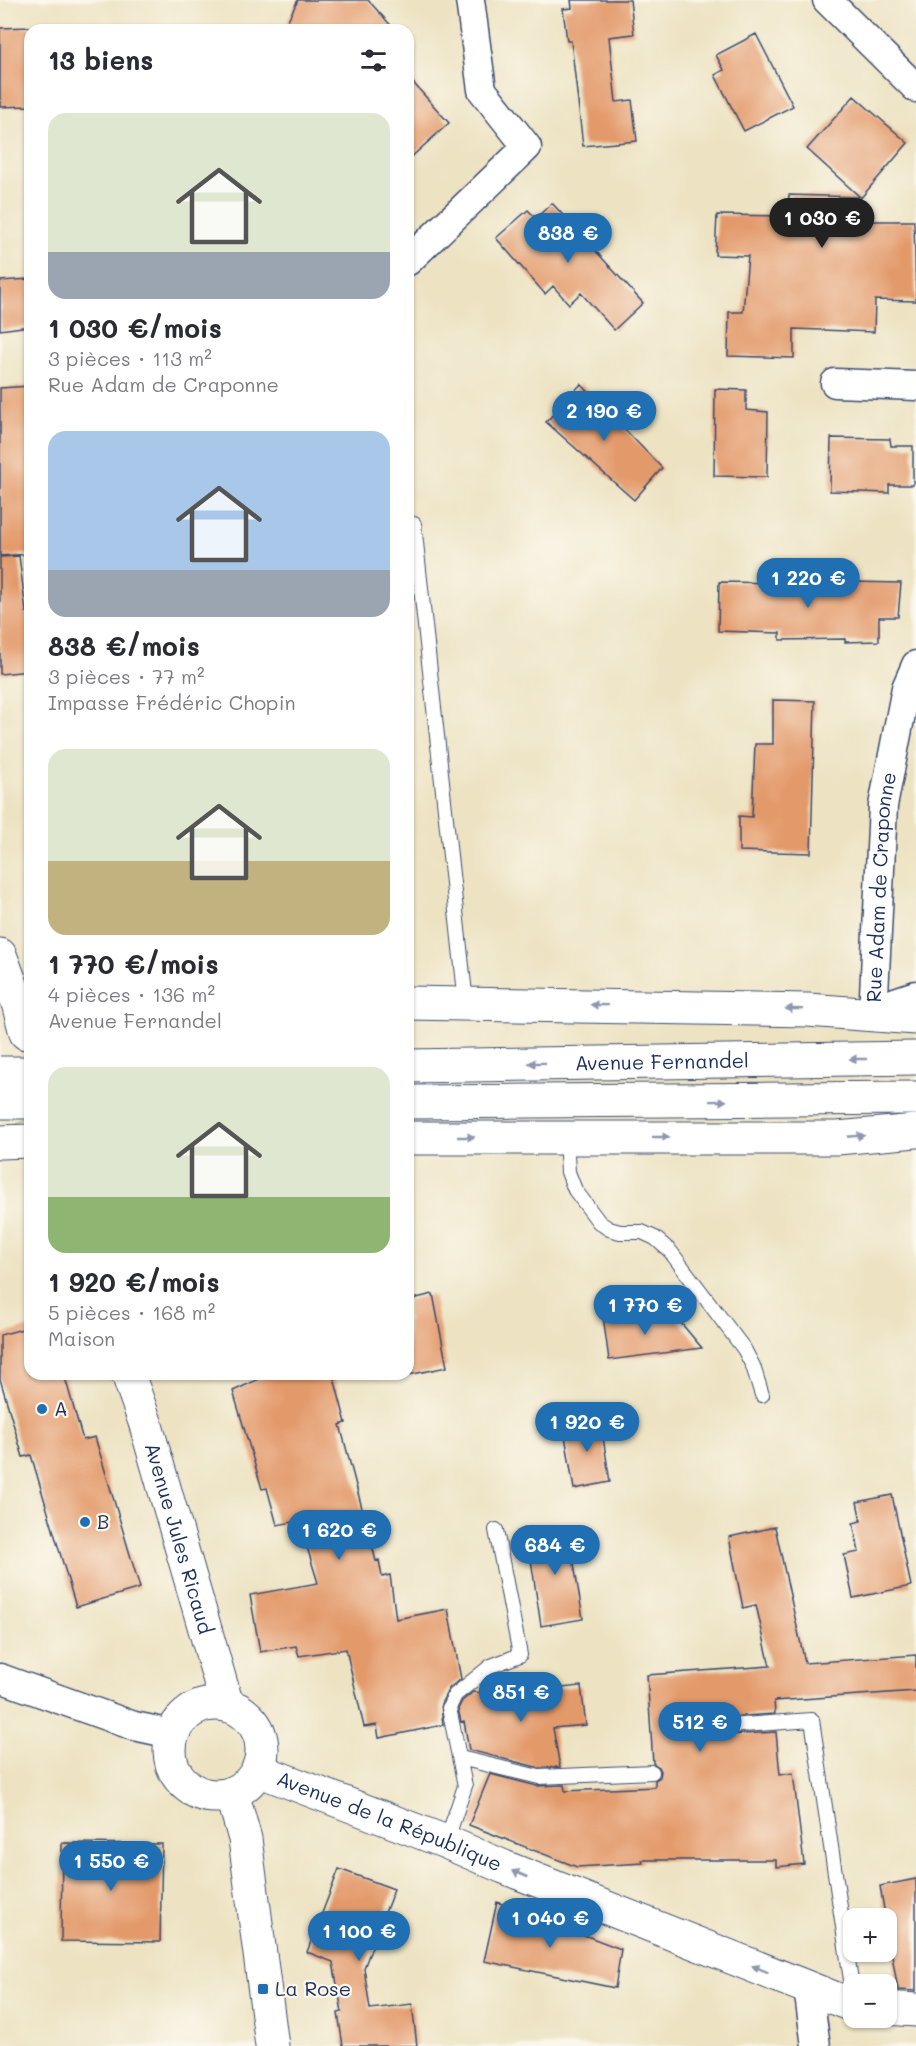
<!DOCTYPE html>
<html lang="fr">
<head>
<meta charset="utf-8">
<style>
  body { margin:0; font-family:Mali,sans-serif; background:#f7f7f7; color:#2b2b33; height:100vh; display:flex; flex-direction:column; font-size:22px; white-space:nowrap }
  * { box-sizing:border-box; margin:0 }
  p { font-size:20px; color:#7c7c81 }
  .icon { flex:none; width:33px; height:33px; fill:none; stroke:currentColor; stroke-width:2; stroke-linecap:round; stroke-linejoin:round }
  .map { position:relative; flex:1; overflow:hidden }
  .drawer { position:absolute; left:24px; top:24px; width:390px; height:1356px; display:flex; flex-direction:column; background:#fff; border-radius:18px; box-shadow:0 2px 4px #0004 }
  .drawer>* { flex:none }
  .fabs { position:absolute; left:843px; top:1908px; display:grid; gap:12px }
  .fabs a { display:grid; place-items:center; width:54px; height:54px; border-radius:12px; background:#fff; box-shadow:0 2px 4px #0004; font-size:30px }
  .price { position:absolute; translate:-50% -51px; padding:0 14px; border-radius:21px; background:#1f6fb2; color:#fff; font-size:20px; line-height:39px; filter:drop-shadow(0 2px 3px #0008) }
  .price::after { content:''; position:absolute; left:50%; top:36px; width:18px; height:14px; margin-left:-9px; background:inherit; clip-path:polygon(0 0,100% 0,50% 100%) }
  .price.active { background:#222; color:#fff }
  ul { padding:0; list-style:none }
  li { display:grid; align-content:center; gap:12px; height:318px; padding:0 24px }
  li span { display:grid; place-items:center; height:186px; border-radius:18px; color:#555 }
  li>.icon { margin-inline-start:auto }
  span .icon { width:108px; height:108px; fill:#fffc; stroke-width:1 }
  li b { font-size:26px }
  h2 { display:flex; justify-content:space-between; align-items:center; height:72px; padding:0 24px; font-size:26px }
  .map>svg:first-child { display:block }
  .building { fill:#e39a6a }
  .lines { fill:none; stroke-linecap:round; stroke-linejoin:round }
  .secondary-tunnel { stroke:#c3bfaf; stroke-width:33; stroke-dasharray:33 16; stroke-linecap:butt }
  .lane-casing { stroke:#3a4a6d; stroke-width:16 }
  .street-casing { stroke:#3a4a6d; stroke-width:31 }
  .secondary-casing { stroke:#3a4a6d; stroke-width:35 }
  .lane { stroke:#fff; stroke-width:14 }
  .street { stroke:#fff; stroke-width:28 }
  .secondary { stroke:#fff; stroke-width:33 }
  .secondary-bridge-casing { stroke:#3a4a6d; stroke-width:35; stroke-linecap:butt }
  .secondary-bridge { stroke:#fff; stroke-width:33 }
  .oneway { fill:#8d97ae }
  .poi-dot { fill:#1f6fb2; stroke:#fbf7ec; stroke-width:2 }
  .labels { text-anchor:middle; stroke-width:4.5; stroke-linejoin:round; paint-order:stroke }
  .street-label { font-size:20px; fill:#1b2f5e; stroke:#fbf7ec }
  .poi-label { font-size:20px; fill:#1b2f5e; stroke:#fbf7ec; text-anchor:start }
</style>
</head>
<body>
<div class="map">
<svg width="916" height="2046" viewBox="0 0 916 2046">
  <rect width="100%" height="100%" fill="#fbf7ec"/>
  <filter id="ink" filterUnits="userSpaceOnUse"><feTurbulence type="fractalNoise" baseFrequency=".0167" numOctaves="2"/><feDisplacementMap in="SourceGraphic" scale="12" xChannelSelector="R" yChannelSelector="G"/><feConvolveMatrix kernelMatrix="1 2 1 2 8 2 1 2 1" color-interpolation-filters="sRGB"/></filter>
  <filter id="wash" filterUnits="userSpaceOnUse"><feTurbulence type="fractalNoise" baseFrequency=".008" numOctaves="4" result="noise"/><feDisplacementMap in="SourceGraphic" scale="24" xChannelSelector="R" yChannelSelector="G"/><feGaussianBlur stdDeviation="1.35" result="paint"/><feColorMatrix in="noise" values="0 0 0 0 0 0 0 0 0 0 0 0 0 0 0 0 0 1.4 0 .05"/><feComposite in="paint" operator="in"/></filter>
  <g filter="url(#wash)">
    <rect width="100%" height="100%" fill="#ede3c3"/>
    <g id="blocks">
      <path class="building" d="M298 0H368L395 30H304L287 22Z
        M571 0H630L634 34 609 37 616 102 632 100 637 141 583 146 571 41H567L563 9 572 8Z
        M30 27V106L0 107V28Z
        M756 34 793 106 744 131 715 75 724 70 716 55Z
        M408 77 449 123 408 160Z
        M854 96 908 143 841 221H914L916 301 875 300 874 332 794 329V358L728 356 729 312H743L748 256 715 255 717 215 787 216 789 195 860 197 807 149Z
        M552 203 643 303 614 330 581 293 569 304 553 286 545 294 496 238 528 210 536 218Z
        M30 279V326L0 330V281Z
        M581 384 662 468 634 500 546 422Z
        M30 386V554L0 556V388Z
        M715 389 746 390V410L768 412 767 477 714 476Z
        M831 438 890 439 891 446H913V485H889V493L830 491Z
        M19 556 26 612 30 611V671L0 674V557Z
        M799 581 901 583 898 617H879V641L845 642V639L780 640V633L718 631 719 582 798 583Z
        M773 700 815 701 811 853 739 851V816L752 817 755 744H773Z
        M433 1294 447 1367 408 1375V1300Z
        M637 1312 639 1322 676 1317 702 1348 609 1360 603 1316Z
        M30 1327V1374H64L83 1440 95 1437 140 1588 76 1607 31 1455 23 1457 0 1379V1335Z
        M270 1374H333L346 1423 340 1425 376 1561 379 1560 382 1577 390 1575 396 1619 448 1609 461 1679 449 1688 441 1704 443 1725 379 1738 377 1725 364 1727 346 1649 299 1656 296 1646 260 1652 250 1595 318 1583 299 1521 277 1525 267 1488 262 1489 233 1391Z
        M600 1418 610 1482 574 1489 563 1424Z
        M892 1495 911 1586 853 1598 844 1555 859 1552 853 1523 861 1521 857 1502Z
        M568 1527 583 1619 541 1626 527 1533Z
        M775 1527 805 1663 916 1655V1691L774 1701 775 1714 728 1717 721 1722V1731L729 1735 776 1732 780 1775 793 1773 804 1864 776 1867V1860H642L643 1863 577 1867 469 1825 490 1774 537 1786 564 1785 565 1791 655 1787V1780L660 1777 661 1771 659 1767 653 1763 647 1675 770 1666 756 1605 743 1608 729 1537Z
        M581 1686 586 1725 553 1728 560 1767 540 1768 469 1750 464 1721 461 1722 458 1709 462 1701 473 1692 501 1694Z
        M62 1843 162 1844 160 1942 61 1941Z
        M339 1869 394 1889 364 1968 370 2009 412 2004 417 2046H343L338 2013 342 2012 333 1962 307 1952Z
        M916 1879V1991L898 1990 880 1886Z
        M497 1902 621 1949 615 1988 484 1961Z"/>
    </g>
  </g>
  <g filter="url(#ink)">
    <use href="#blocks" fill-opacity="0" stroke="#3a4a6d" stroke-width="1.5"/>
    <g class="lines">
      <path class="secondary-tunnel" d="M5 1075 22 1123"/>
      <g class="lane-casing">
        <path id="lane" d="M414 524 466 1003
          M566 1138 568 1172 575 1190 599 1222 609 1229 620 1232H642L655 1238 670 1251 744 1349 753 1366 762 1395
          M729 1726 812 1720 854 2000
          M460 1758 539 1777 652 1772
          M446 1842 465 1786 449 1708 455 1695 491 1666 520 1655 496 1530"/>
      </g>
      <g class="street-casing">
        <g id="street">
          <path d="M827 0 916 88"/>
          <path d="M408 261 527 147 482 90 470 0"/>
          <path d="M835 383 916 386"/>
          <path id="s1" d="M873 1016 883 806 906 688 916 665"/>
          <path d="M873 1016 895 1002 916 995"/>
          <path d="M0 1678 134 1726 172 1734"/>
          <path d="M808 1988 816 2046"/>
        </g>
      </g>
      <g class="secondary-casing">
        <g id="secondary">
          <path d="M0 955 18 1003 26 1033"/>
          <path d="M408 1003 808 1010 916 1018"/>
          <path id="s2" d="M408 1066 916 1058"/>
          <path d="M408 1102 916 1098"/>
          <path d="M408 1138H837L916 1131"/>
          <path d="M0 1142 30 1141"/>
          <path id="s3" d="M128 1374 145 1422 227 1705"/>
          <circle cx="216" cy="1750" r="46"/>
          <path id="s4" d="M258 1770 446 1842 504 1867 854 2006"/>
          <path d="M232 1793 245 1839 272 2046"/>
          <path d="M886 2008 916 2010"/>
        </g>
      </g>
      <use href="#lane" class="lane"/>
      <use href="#street" class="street"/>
      <use href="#secondary" class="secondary"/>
      <g class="secondary-bridge-casing">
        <path id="secondary-bridge" d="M0 1073H30
          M0 1102H30"/>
      </g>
      <use href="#secondary-bridge" class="secondary-bridge"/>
    </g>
    <defs><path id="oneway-solid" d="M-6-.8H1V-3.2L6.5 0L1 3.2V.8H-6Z" transform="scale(1.5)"/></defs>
    <g class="oneway">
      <use href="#oneway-solid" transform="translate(599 1005) rotate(-179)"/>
      <use href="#oneway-solid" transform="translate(794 1009) rotate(-179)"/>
      <use href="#oneway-solid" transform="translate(858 1059) rotate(180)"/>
      <use href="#oneway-solid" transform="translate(537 1063) rotate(179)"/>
      <use href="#oneway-solid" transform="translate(718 1101) rotate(-1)"/>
      <use href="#oneway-solid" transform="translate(856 1136) rotate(-5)"/>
      <use href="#oneway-solid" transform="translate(466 1137)"/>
      <use href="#oneway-solid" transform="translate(661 1137)"/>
      <use href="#oneway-solid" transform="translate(520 1874) rotate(-158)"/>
      <use href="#oneway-solid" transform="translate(760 1969) rotate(-158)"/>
    </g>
  </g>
  <g class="poi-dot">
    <circle cx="42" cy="1409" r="6"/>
    <circle cx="85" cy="1522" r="6"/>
    <rect x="257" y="1983" width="12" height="12" rx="3"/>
  </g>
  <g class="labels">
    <g class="street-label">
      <text dy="7" stroke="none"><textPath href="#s1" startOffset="129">Rue Adam de Craponne</textPath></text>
      <text dy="7" stroke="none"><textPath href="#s2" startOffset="254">Avenue Fernandel</textPath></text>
      <text dy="7" stroke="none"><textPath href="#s3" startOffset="172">Avenue Jules Ricaud</textPath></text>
      <text dy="7" stroke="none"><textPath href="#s4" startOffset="141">Avenue de la République</textPath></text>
    </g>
    <g class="poi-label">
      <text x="54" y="1416">A</text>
      <text x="97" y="1529">B</text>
      <text x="275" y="1996">La Rose</text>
    </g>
  </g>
</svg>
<div class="fabs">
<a>+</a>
<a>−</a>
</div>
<b class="price active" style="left:822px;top:249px">1 030 €</b>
<b class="price" style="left:568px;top:264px">838 €</b>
<b class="price" style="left:604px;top:442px">2 190 €</b>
<b class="price" style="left:808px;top:609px">1 220 €</b>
<b class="price" style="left:645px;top:1336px">1 770 €</b>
<b class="price" style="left:587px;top:1453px">1 920 €</b>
<b class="price" style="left:339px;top:1561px">1 620 €</b>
<b class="price" style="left:555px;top:1576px">684 €</b>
<b class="price" style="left:521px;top:1723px">851 €</b>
<b class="price" style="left:700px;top:1753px">512 €</b>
<b class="price" style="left:111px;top:1892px">1 550 €</b>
<b class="price" style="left:550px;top:1949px">1 040 €</b>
<b class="price" style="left:359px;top:1962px">1 100 €</b>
<section class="drawer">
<h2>13 biens<svg class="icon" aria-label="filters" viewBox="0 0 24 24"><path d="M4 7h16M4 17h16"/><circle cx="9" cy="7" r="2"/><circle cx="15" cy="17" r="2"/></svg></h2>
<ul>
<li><span style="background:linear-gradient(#dfe7d0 75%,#9aa5b1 0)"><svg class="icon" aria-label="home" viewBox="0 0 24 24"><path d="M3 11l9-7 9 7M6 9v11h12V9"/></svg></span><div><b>1 030 €/mois</b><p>3 pièces · 113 m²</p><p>Rue Adam de Craponne</p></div></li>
<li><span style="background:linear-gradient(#a9c7e8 75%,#9aa5b1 0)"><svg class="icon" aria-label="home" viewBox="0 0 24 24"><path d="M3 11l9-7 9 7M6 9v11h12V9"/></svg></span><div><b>838 €/mois</b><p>3 pièces · 77 m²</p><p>Impasse Frédéric Chopin</p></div></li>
<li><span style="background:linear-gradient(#dfe7d0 60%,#c2b280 0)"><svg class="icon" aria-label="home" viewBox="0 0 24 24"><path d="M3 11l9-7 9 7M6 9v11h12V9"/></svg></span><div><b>1 770 €/mois</b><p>4 pièces · 136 m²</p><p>Avenue Fernandel</p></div></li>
<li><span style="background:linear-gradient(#dfe7d0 70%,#8fb573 0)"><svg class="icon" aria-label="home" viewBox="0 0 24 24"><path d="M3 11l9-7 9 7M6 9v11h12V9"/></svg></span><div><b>1 920 €/mois</b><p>5 pièces · 168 m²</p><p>Maison</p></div></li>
</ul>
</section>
</div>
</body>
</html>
